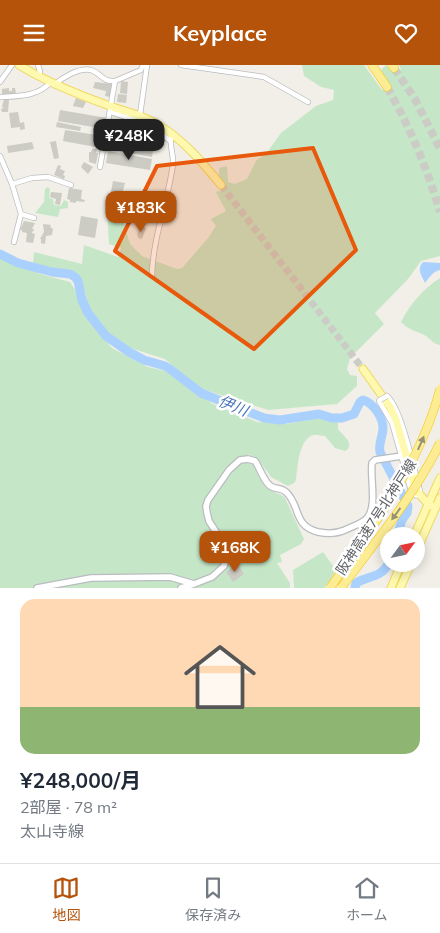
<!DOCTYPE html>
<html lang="ja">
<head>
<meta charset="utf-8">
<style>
  body { margin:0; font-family:Mulish,"Noto Sans JP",sans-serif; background:#f2f2f3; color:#1f2937; height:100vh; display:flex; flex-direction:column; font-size:19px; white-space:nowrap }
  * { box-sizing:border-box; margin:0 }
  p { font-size:16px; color:#747a83 }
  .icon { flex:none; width:28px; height:28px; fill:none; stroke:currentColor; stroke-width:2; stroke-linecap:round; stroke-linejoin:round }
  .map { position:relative; height:523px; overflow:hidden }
  .details { display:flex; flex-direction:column; background:#fff; flex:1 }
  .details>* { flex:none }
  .needle { width:32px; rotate:57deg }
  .tools { position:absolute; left:380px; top:462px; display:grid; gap:10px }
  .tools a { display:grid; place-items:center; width:45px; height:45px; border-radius:50%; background:#fff; box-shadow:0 2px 12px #0003; font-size:25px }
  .price { position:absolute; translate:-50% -42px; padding:0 11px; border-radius:10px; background:#b45309; color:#fff; font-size:16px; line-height:32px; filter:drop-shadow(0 1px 2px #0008) }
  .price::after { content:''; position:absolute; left:50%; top:30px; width:15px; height:11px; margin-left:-8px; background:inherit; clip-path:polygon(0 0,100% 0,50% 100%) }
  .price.active { background:#222; color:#fff }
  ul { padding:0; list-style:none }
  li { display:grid; align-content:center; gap:10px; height:265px; padding:0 20px }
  li span { display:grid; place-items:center; height:155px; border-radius:15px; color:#555 }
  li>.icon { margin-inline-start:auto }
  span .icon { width:90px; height:90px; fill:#fffc; stroke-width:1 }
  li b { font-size:21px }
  header { display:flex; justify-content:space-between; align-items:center; height:65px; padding:0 20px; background:#b45309; color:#fff; font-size:22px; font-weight:700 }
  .menu { display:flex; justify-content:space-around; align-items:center; height:70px; border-top:1px solid #e0e1e3; background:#fff; font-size:14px; color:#747a83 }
  .menu a { display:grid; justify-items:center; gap:2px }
  .menu .active { color:#b45309 }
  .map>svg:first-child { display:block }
  .green { fill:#c5e7c8 }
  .water { fill:#aad1fe }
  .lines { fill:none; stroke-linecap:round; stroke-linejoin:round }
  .river { stroke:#aad1fe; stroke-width:9 }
  .building { fill:#cccbc4 }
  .primary-tunnel { stroke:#ccccc7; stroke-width:7; stroke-dasharray:7 3.5; stroke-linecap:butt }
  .motorway-tunnel { stroke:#ccccc7; stroke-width:8; stroke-dasharray:8 4; stroke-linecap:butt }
  .minor-casing { stroke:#babcc0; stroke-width:6 }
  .tertiary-casing { stroke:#babcc0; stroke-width:8 }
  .primary-casing { stroke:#f0d761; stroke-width:9 }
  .motorway-casing { stroke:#f5c203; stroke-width:9 }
  .minor { stroke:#fff; stroke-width:4.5 }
  .tertiary { stroke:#fff; stroke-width:5.5 }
  .primary { stroke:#fef9af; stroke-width:7 }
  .motorway { stroke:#fcec93; stroke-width:8 }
  .minor-bridge-casing { stroke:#babcc0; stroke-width:6; stroke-linecap:butt }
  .motorway-bridge-casing { stroke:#f5c203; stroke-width:9; stroke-linecap:butt }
  .minor-bridge { stroke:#fff; stroke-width:4.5 }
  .motorway-bridge { stroke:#fcec93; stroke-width:8 }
  .oneway { fill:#969276 }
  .marked { fill:#e8590c; fill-opacity:0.2; stroke:#e8590c; stroke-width:4; stroke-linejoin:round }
  .labels { text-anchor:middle; stroke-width:5; stroke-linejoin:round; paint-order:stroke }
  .street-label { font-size:14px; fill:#5f6267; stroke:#fff }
  .water-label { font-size:15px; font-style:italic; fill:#4874ba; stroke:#fff }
</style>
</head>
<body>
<header><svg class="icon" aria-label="menu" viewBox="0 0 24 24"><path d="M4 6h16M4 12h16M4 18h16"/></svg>Keyplace<svg class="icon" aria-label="heart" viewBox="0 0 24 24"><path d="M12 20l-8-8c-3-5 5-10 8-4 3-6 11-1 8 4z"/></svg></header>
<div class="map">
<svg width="440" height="523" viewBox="0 0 440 523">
  <rect width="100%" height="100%" fill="#f1efe7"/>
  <path class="green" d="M302 0H364L382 25 390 20 381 5 386 0 395 9 401 5 399 0H440V191L421 196 408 214 375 248 384 259 350 293 347 304 350 310 357 311V321L337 339 268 345 199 323 165 294 130 283 105 265 86 239V230L78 209 52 206 33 199 34 187 82 199 84 180 118 192 121 183 109 179 107 142 114 135 119 141 130 179 142 191 177 204 182 203 208 173 216 161 211 154 226 146 216 127 226 124 219 115V103L227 101 228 117 235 119 247 114 256 96 268 86 281 68 316 41 333 35 334 25 321 22 304 11Z
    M48 122 50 124 49 133 53 134 54 140 61 141 64 135 68 137V143L60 144 58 152 35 148 44 137 45 124Z
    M0 192 40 209 70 217 74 223 90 257 112 283 148 302 169 307 213 339 257 357 287 359 319 353 338 356V364C343 371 356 379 345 386L335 383 325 371C322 371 316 369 313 370 298 376 298 401 296 415L294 418 288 421 271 412 258 394 248 389C254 400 259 417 268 424 274 428 280 428 285 433L304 474 301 479 280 490 282 497 277 498 290 518V523H0Z
    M440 213V280C434 279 431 275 426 271 416 265 411 267 401 257 410 239 423 224 440 213Z
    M323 487 336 505 326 521 324 523H294L293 505Z"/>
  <path class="water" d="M423 197 440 198V205C433 206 429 213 425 218 422 211 416 204 423 197Z"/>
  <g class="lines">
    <path class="river" d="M0 189 18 198 52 207 70 209 75 212 78 216 82 235 88 248 106 271 129 287 144 295 165 301 170 304 201 328 264 353 280 355 319 349 332 353H342L354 349 360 337 363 335C373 338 383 352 383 363 383 372 378 378 380 387L408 441 407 448 402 455 397 471
      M355 523 356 518C369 510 380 514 389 498"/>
  </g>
  <path class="building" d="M121 16 128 17 127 29 120 28Z
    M95 17 112 19 110 32 105 31 106 26 93 23Z
    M9 23V26H12V23H15L16 29 2 30V24Z
    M118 29 127 30 126 38 117 37Z
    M76 33 86 37 83 43 73 41Z
    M4 34H9L8 47H2L1 44 4 43 2 42Z
    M60 45 107 53 105 64 58 56Z
    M18 47 20 58 24 57 25 64 20 65V62L11 63 9 48Z
    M57 57 81 62 80 66 56 62Z
    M65 65 103 71 101 83 63 76Z
    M110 72 154 80 152 92 108 84Z
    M56 76 59 93 54 94 50 77Z
    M32 77 34 84 8 88 7 81Z
    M92 84H97L96 88H98L96 99 89 97V87H91Z
    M108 86 152 94 150 105 106 98Z
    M84 97 93 102 88 109 81 102Z
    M58 100 61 101 60 104 65 106 63 110 65 111 64 114 54 110Z
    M113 116 125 118 122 129 111 127Z
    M69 123 82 125 81 134 85 135 84 137 76 136V138L70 137V135L67 134Z
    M51 127 62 128 60 140 55 139 56 134 50 132Z
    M81 151 98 154 95 173 78 170Z
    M24 156 35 158 32 164H34L33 167 32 166V168L35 169 33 178 26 177 27 168 22 167V165H20Z
    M43 159 51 160 50 162 53 164 52 170 46 171 45 179 41 178V174H40L44 167Z
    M140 162 146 163 142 174 138 173V171L137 170Z
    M238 499 244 509 233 517 226 507Z"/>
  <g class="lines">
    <path class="primary-tunnel" d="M221 120 363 304"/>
    <path class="motorway-tunnel" d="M394 3 415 34 440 84
      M387 22C410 62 427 103 440 147"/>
    <g class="minor-casing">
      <path id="minor" d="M38 0 40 6 39 12
        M181 0 264 12 308 37
        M0 17 12 0
        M54 20C62 13 79 2 91 5 101 8 102 17 115 16
        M0 32C19 31 36 32 50 18
        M111 47C131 54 153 60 169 75
        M140 50 147 0
        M0 91 12 119 32 113 48 112 71 120
        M100 102 115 16 141 5 143 0
        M12 119 21 149 34 153
        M14 177 21 149
        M152 210C153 171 168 137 173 99 174 88 168 79 172 69
        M380 335 379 336 392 358 411 426 414 430 420 431V426C414 405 402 344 387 331"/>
    </g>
    <g class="tertiary-casing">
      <path id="tertiary" d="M37 523 91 513 170 512 194 519 212 512 224 501 226 493 225 481 209 456 207 448 206 441 208 435 229 405 240 395 248 394 255 396C260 403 264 418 272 422 276 424 282 423 286 427 301 441 293 461 318 467 328 469 336 469 345 465 351 462 364 458 368 452 377 439 370 413 372 398L375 395 402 391
        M181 523 194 519"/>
    </g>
    <g class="primary-casing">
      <path id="primary" d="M19 0C48 18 79 30 110 41 126 47 142 50 157 59 183 74 202 97 221 120
        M363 304 390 342 396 355 416 425 428 439 436 443
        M414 471 440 413
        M416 487 440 433
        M391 523 401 499
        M400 523 411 499"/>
    </g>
    <g class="motorway-casing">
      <path id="motorway" d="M372 0 387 22
        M392 0 394 3"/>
    </g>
    <use href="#minor" class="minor"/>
    <use href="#tertiary" class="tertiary"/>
    <use href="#primary" class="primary"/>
    <use href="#motorway" class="motorway"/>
    <g class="minor-bridge-casing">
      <path id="minor-bridge" d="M380 335 387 331"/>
    </g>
    <g class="motorway-bridge-casing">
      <path id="motorway-bridge" d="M330 523C373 461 421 398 440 324
        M341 523C376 476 414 431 440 378"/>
    </g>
    <use href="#minor-bridge" class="minor-bridge"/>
    <use href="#motorway-bridge" class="motorway-bridge"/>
  </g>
  <defs><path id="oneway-solid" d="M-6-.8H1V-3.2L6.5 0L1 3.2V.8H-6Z" transform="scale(1.25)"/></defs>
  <g class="oneway">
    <use href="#oneway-solid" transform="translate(421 378) rotate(-66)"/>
    <use href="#oneway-solid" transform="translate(396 449) rotate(126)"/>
  </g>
  <path class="marked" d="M313 83 356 185 254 284 115 186 157 101Z"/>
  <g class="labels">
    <g class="street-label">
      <text transform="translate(376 452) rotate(-57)" y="5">阪神高速7号北神戸線</text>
    </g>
    <g class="water-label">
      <text transform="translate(233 341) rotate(22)" y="5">伊川</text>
    </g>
  </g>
</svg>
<div class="tools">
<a><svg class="needle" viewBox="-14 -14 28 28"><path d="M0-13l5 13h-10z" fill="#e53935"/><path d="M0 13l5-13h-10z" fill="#747a83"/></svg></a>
</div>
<b class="price active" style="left:129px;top:96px">¥248K</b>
<b class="price" style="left:141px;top:168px">¥183K</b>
<b class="price" style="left:235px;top:508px">¥168K</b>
</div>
<section class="details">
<ul>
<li><span style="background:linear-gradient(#ffd9b3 70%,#8fb573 0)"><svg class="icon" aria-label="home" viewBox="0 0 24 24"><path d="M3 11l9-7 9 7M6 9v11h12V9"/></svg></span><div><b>¥248,000/月</b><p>2部屋 · 78 m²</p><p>太山寺線</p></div></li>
</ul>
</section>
<nav class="menu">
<a class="active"><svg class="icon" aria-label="map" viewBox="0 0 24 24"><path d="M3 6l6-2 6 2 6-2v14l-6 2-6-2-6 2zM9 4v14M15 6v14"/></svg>地図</a>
<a><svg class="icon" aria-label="saved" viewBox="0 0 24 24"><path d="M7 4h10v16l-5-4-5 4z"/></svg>保存済み</a>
<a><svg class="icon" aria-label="home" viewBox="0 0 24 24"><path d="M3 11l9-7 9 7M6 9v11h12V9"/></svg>ホーム</a>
</nav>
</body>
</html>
